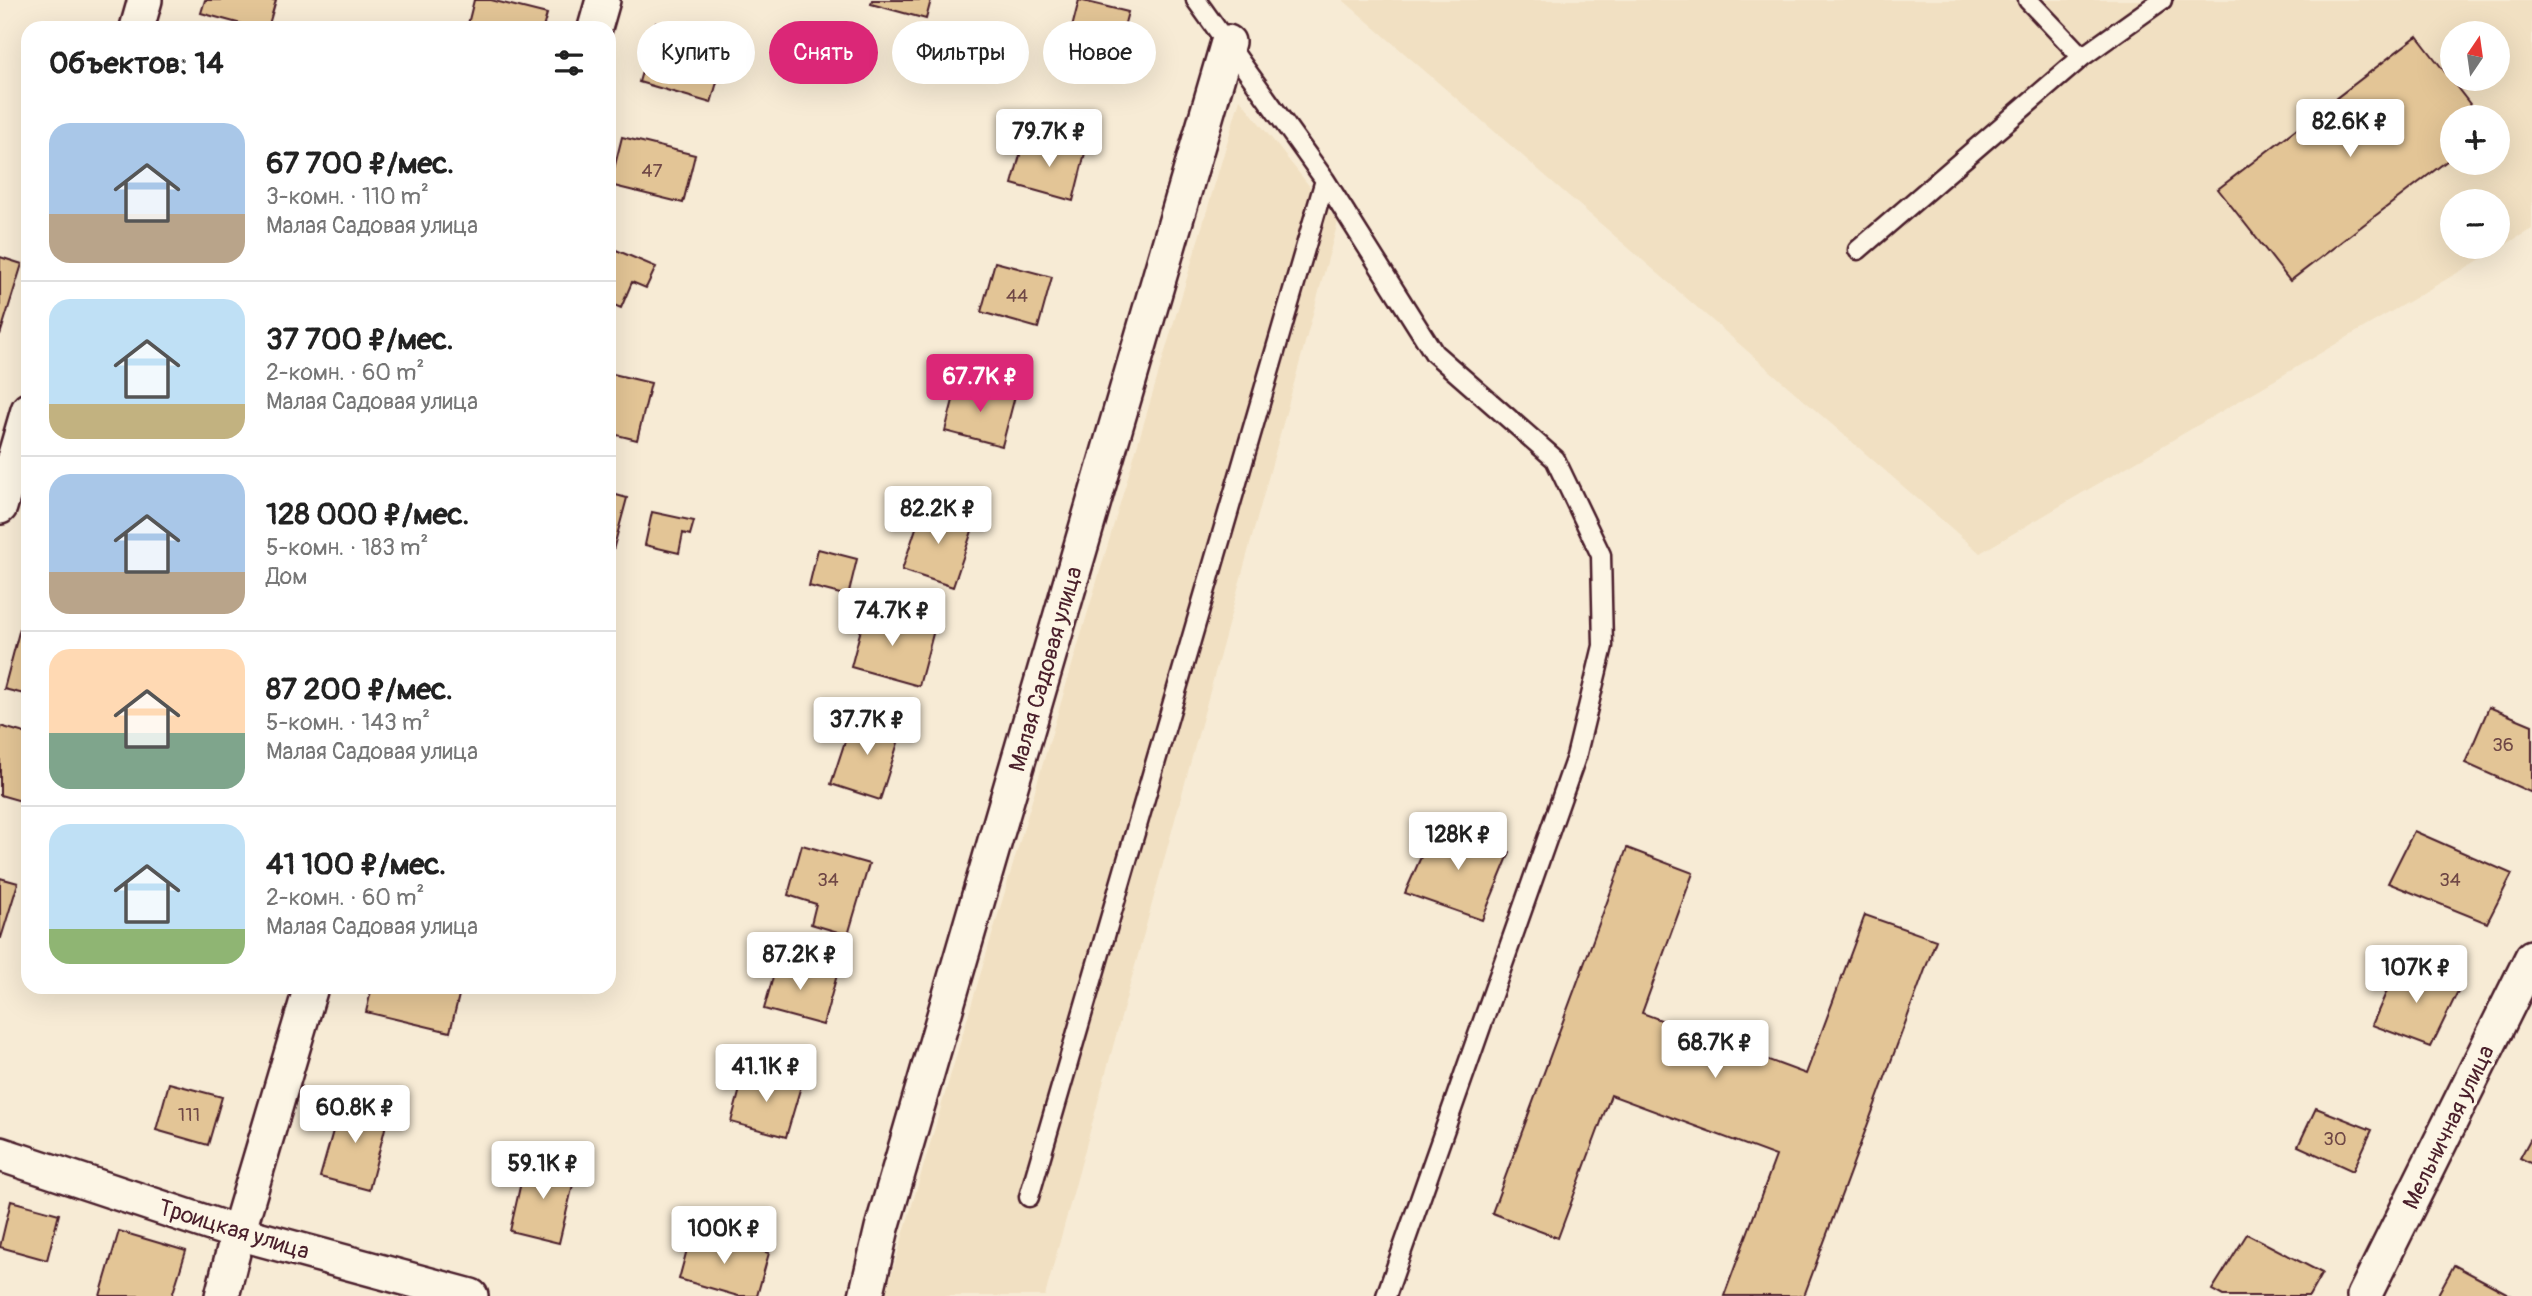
<!DOCTYPE html>
<html lang="ru">
<head>
<meta charset="utf-8">
<style>
  body { margin:0; font-family:Pangolin,sans-serif; background:#f6f6f6; color:#222; height:100vh; display:flex; flex-direction:column; font-size:26px; white-space:nowrap }
  * { box-sizing:border-box; margin:0 }
  p { font-size:23px; color:#767676 }
  .icon { flex:none; width:38px; height:38px; fill:none; stroke:currentColor; stroke-width:2; stroke-linecap:round; stroke-linejoin:round }
  .map { position:relative; flex:1; overflow:hidden }
  .side { position:absolute; left:21px; top:21px; width:595px; height:973px; display:flex; flex-direction:column; background:#fff; border-radius:21px; box-shadow:0 7px 28px #0002 }
  .side>* { flex:none }
  .banner { position:absolute; left:637px; top:21px; width:665px; height:63px; display:flex; gap:14px }
  .needle { width:46px; rotate:13deg }
  .fabs { position:absolute; left:2440px; top:21px; display:grid; gap:14px }
  .fabs a { display:grid; place-items:center; width:70px; height:70px; border-radius:50%; background:#fff; box-shadow:0 7px 28px #0002; font-size:35px }
  .price { position:absolute; translate:-50% -60px; padding:0 16px; border-radius:7px; background:#fff; color:#222; font-size:23px; line-height:46px; filter:drop-shadow(0 2px 4px #0008) }
  .price::after { content:''; position:absolute; left:50%; top:42px; width:21px; height:16px; margin-left:-10px; background:inherit; clip-path:polygon(0 0,100% 0,50% 100%) }
  .price.on { background:#db2777; color:#fff }
  ul { padding:0; list-style:none }
  li { display:flex; align-items:center; gap:21px; height:175px; padding:0 28px }
  li+li { border-top:2px solid #e0e0e0 }
  li span { display:grid; place-items:center; flex:none; width:196px; height:140px; border-radius:21px; color:#555 }
  li>.icon { margin-inline-start:auto }
  span .icon { width:84px; height:84px; fill:#fffc; stroke-width:1 }
  li b { font-size:30px }
  h2 { display:flex; justify-content:space-between; align-items:center; height:84px; padding:0 28px; font-size:30px }
  .chip { padding:0 24px; border-radius:32px; background:#fff; box-shadow:0 7px 28px #0002; font-size:24px; line-height:63px }
  .chip.on { background:#db2777; color:#fff }
  .map>svg:first-child { display:block }
  .built { fill:#f1e0c2; fill-rule:evenodd }
  .building { fill:#e3c596; stroke:#4a1f2b; stroke-width:2 }
  .lines { fill:none; stroke-linecap:round; stroke-linejoin:round }
  .service-casing { stroke:#4a1f2b; stroke-width:23 }
  .minor-casing { stroke:#4a1f2b; stroke-width:38 }
  .service { stroke:#fcf5e5; stroke-width:18 }
  .minor { stroke:#fcf5e5; stroke-width:33 }
  .labels { text-anchor:middle; stroke-width:6; stroke-linejoin:round; paint-order:stroke }
  .number-label { font-size:19px; fill:#704846 }
  .street-label { font-size:23px; fill:#4a1f2b; stroke:#fcf5e5 }
</style>
</head>
<body>
<div class="map">
<svg width="2532" height="1296" viewBox="0 0 2532 1296">
  <rect width="100%" height="100%" fill="#f7ebd5"/>
  <filter id="ink" filterUnits="userSpaceOnUse"><feTurbulence type="fractalNoise" baseFrequency=".0143" numOctaves="2"/><feDisplacementMap in="SourceGraphic" scale="14" xChannelSelector="R" yChannelSelector="G"/><feConvolveMatrix kernelMatrix="1 2 1 2 8 2 1 2 1" color-interpolation-filters="sRGB"/></filter>
  <g filter="url(#ink)">
    <path class="built" d="M1343 0H2532V229L1980 553ZM2452 33H2497V79H2452ZM2452 117H2497V163H2452ZM2452 201H2497V247H2452Z
      M1240 99 1338 222 1045 1296H885Z"/>
    <path class="building" d="M205 0H276L268 28H256L201 13Z
      M474 0H491L547 14 543 28H467Z
      M872 0H931L926 19 871 4Z
      M1079 0 1128 12 1111 75 1063 63Z
      M656 23 728 44 711 103 639 82Z
      M2417 36 2480 117H2452V157L2290 281 2218 189Z
      M622 137 695 155 683 203 610 185Z
      M1025 137 1085 153 1073 201 1012 184Z
      M609 247 656 267 646 288 632 282 621 308 609 303Z
      M0 257 22 264 0 335Z
      M995 262 1052 277 1038 328 981 312Z
      M609 373 651 383 637 440 609 433Z
      M958 381 1015 396 1002 446 945 431Z
      M609 493 627 498 609 565Z
      M924 504 975 522 953 587 902 570Z
      M652 512 694 521 690 535 683 533 679 553 645 545Z
      M818 549 857 559 848 596 809 586Z
      M866 610 934 630 919 686 851 667Z
      M20 628 28 630V695L4 689Z
      M2489 707 2532 725V793L2465 763Z
      M854 714 902 730 880 800 831 784Z
      M0 726 28 734V803L0 795Z
      M1436 823 1510 852 1482 920 1405 893Z
      M2414 831 2512 874 2487 923 2388 883Z
      M802 845 869 864 848 935 811 924 816 904 788 895Z
      M1627 848 1693 873 1642 1013 1806 1074 1865 915 1936 940 1804 1296H1724L1776 1156 1611 1095 1558 1238 1492 1213Z
      M0 878 18 883 1 938H0Z
      M778 959 837 975 823 1025 764 1009Z
      M2399 963 2460 987 2431 1047 2372 1025Z
      M372 987H461L450 1032 366 1012Z
      M745 1071 801 1086 786 1137 731 1122Z
      M169 1083 222 1097 208 1145 156 1130Z
      M342 1099 377 1108 375 1114 388 1117 369 1190 320 1177Z
      M2316 1108 2372 1130 2353 1171 2298 1146Z
      M2532 1136V1164L2520 1158Z
      M526 1160 576 1172 559 1243 510 1231Z
      M11 1201 59 1214 47 1260 0 1247Z
      M119 1231 186 1251 172 1296H100Z
      M692 1231 769 1253 757 1296H738L679 1279Z
      M2247 1234 2322 1273 2309 1296H2223L2212 1290Z
      M2454 1265 2512 1296H2437Z"/>
    <g class="lines">
      <g class="service-casing">
        <path id="service" d="M1196 0 1325 180 1434 353 1555 459 1601 555 1603 646 1576 757 1386 1296
          M2028 0 2082 57
          M1858 250 2082 57 2162 0
          M1029 1197 1325 180"/>
      </g>
      <g class="minor-casing">
        <path id="minor" d="M137 28 145 0
          M595 28 603 0
          M0 507 28 410
          M0 1154 238 1233 471 1296
          M222 1296 238 1233 311 987
          M866 1296 882 1228 1228 42
          M2364 1296 2532 957"/>
      </g>
      <use href="#service" class="service"/>
      <use href="#minor" class="minor"/>
    </g>
  </g>
  <g class="labels">
    <g class="number-label">
      <text x="652" y="177">47</text>
      <text x="1017" y="302">44</text>
      <text x="2503" y="751">36</text>
      <text x="828" y="886">34</text>
      <text x="2450" y="886">34</text>
      <text x="189" y="1121">111</text>
      <text x="2335" y="1145">30</text>
    </g>
    <g class="street-label">
      <text transform="translate(1045 669) rotate(-74)" y="8">Малая Садовая улица</text>
      <text transform="translate(2448 1127) rotate(-64)" y="8">Мельничная улица</text>
      <text transform="translate(234 1229) rotate(17)" y="8">Троицкая улица</text>
    </g>
  </g>
</svg>
<div class="fabs">
<a><svg class="needle" viewBox="-14 -14 28 28"><path d="M0-13l5 13h-10z" fill="#e53935"/><path d="M0 13l5-13h-10z" fill="#767676"/></svg></a>
<a>+</a>
<a>−</a>
</div>
<b class="price" style="left:2350px;top:159px">82.6K ₽</b>
<b class="price" style="left:1049px;top:169px">79.7K ₽</b>
<b class="price on" style="left:980px;top:414px">67.7K ₽</b>
<b class="price" style="left:938px;top:546px">82.2K ₽</b>
<b class="price" style="left:892px;top:648px">74.7K ₽</b>
<b class="price" style="left:867px;top:757px">37.7K ₽</b>
<b class="price" style="left:1458px;top:872px">128K ₽</b>
<b class="price" style="left:800px;top:992px">87.2K ₽</b>
<b class="price" style="left:2416px;top:1005px">107K ₽</b>
<b class="price" style="left:1715px;top:1080px">68.7K ₽</b>
<b class="price" style="left:766px;top:1104px">41.1K ₽</b>
<b class="price" style="left:355px;top:1145px">60.8K ₽</b>
<b class="price" style="left:543px;top:1201px">59.1K ₽</b>
<b class="price" style="left:724px;top:1266px">100K ₽</b>
<div class="banner">
<a class="chip">Купить</a>
<a class="chip on">Снять</a>
<a class="chip">Фильтры</a>
<a class="chip">Новое</a>
</div>
<section class="side">
<h2>Объектов: 14<svg class="icon" aria-label="filters" viewBox="0 0 24 24"><path d="M4 7h16M4 17h16"/><circle cx="9" cy="7" r="2"/><circle cx="15" cy="17" r="2"/></svg></h2>
<ul>
<li><span style="background:linear-gradient(#a9c7e8 65%,#b9a48a 0)"><svg class="icon" aria-label="home" viewBox="0 0 24 24"><path d="M3 11l9-7 9 7M6 9v11h12V9"/></svg></span><div><b>67 700 ₽/мес.</b><p>3-комн. · 110 m²</p><p>Малая Садовая улица</p></div></li>
<li><span style="background:linear-gradient(#bfe0f5 75%,#c2b280 0)"><svg class="icon" aria-label="home" viewBox="0 0 24 24"><path d="M3 11l9-7 9 7M6 9v11h12V9"/></svg></span><div><b>37 700 ₽/мес.</b><p>2-комн. · 60 m²</p><p>Малая Садовая улица</p></div></li>
<li><span style="background:linear-gradient(#a9c7e8 70%,#b9a48a 0)"><svg class="icon" aria-label="home" viewBox="0 0 24 24"><path d="M3 11l9-7 9 7M6 9v11h12V9"/></svg></span><div><b>128 000 ₽/мес.</b><p>5-комн. · 183 m²</p><p>Дом</p></div></li>
<li><span style="background:linear-gradient(#ffd9b3 60%,#7fa58c 0)"><svg class="icon" aria-label="home" viewBox="0 0 24 24"><path d="M3 11l9-7 9 7M6 9v11h12V9"/></svg></span><div><b>87 200 ₽/мес.</b><p>5-комн. · 143 m²</p><p>Малая Садовая улица</p></div></li>
<li><span style="background:linear-gradient(#bfe0f5 75%,#8fb573 0)"><svg class="icon" aria-label="home" viewBox="0 0 24 24"><path d="M3 11l9-7 9 7M6 9v11h12V9"/></svg></span><div><b>41 100 ₽/мес.</b><p>2-комн. · 60 m²</p><p>Малая Садовая улица</p></div></li>
</ul>
</section>
</div>
</body>
</html>
